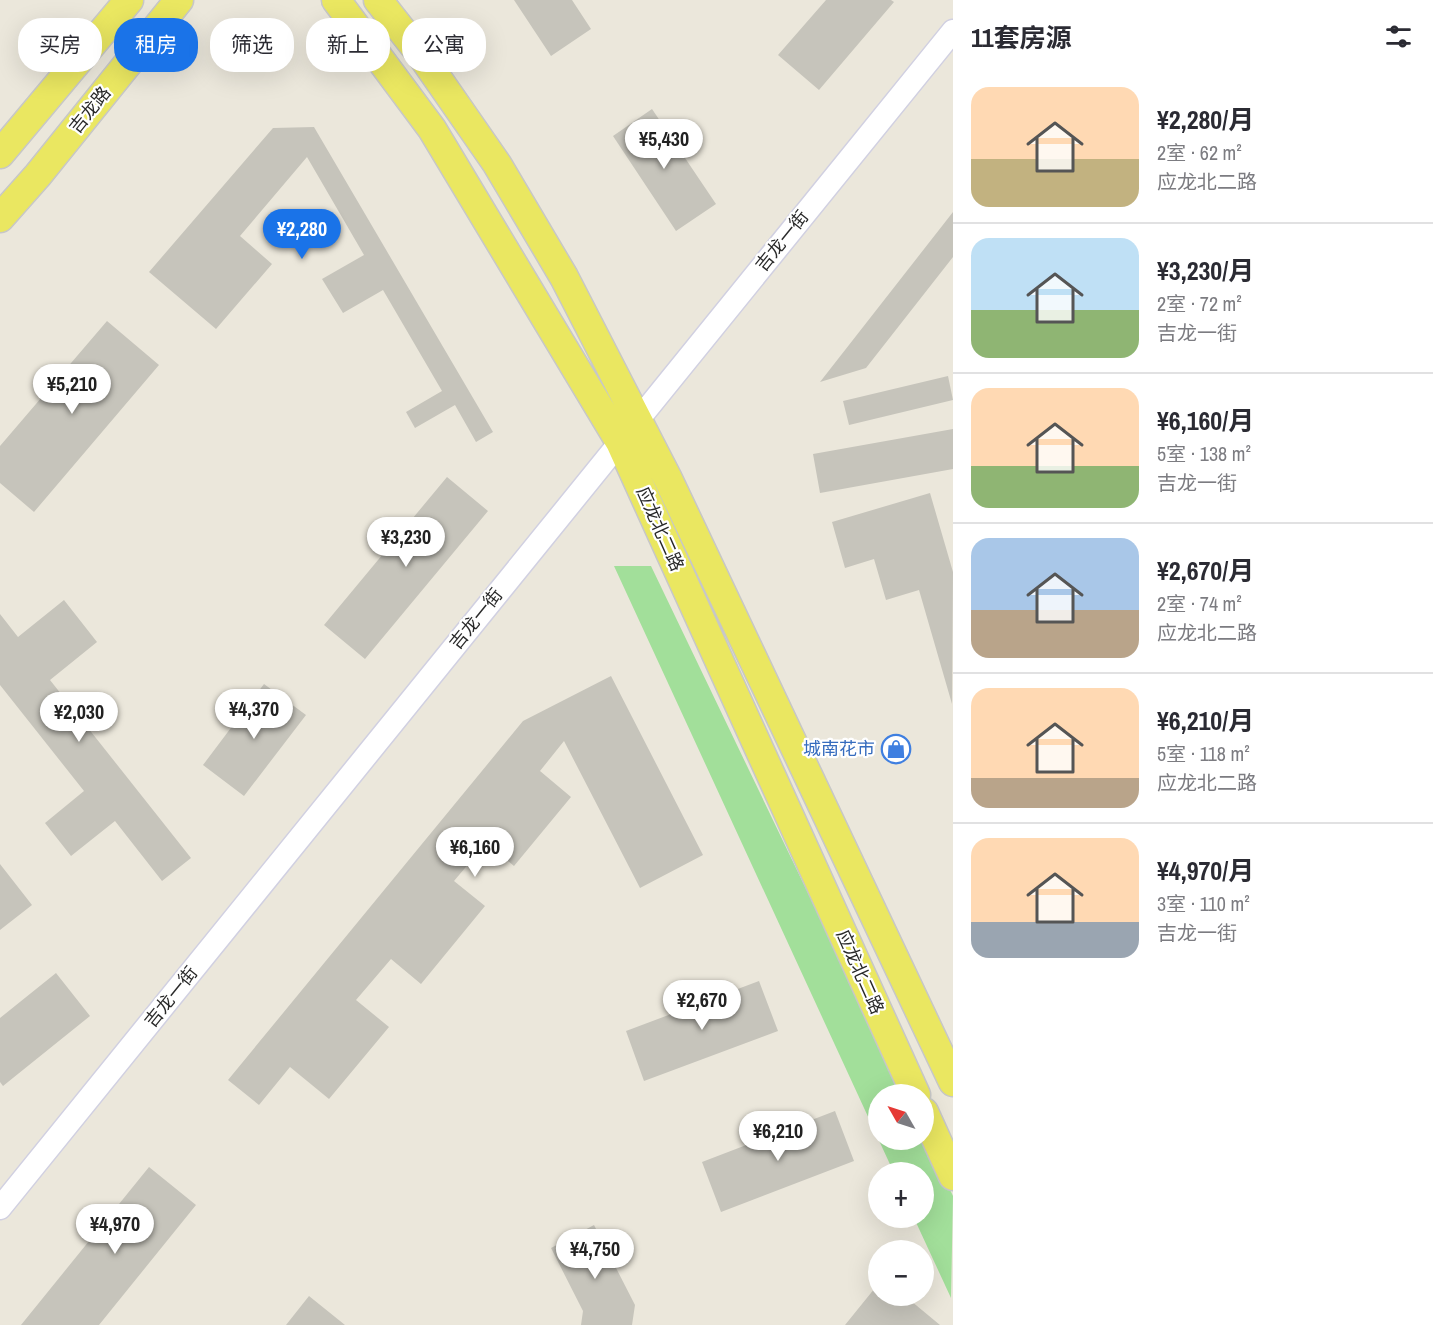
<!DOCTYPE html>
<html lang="zh">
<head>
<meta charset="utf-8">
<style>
  body { margin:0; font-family:"Archivo Narrow","Noto Sans SC",sans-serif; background:#f7f7f7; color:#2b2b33; height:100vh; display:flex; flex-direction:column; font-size:22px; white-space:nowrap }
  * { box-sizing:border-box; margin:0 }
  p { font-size:20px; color:#7c7c81 }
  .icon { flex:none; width:33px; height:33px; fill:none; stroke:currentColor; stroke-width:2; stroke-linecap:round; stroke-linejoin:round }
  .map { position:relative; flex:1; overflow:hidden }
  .panel { display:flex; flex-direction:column; background:#fff; width:480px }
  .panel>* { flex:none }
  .banner { position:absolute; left:18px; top:18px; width:570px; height:54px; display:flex; gap:12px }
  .needle { width:39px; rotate:309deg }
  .controls { position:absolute; left:868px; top:1084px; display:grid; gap:12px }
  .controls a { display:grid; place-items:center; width:66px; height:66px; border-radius:50%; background:#fff; box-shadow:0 6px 24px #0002; font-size:30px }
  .price { position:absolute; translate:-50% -51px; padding:0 14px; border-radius:21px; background:#fff; color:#222; font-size:20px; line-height:39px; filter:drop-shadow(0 2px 3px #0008) }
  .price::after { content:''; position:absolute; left:50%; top:36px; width:18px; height:14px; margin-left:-9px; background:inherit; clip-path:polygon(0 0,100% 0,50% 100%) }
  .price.selected { background:#1a73e8; color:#fff }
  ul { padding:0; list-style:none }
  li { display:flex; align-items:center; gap:18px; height:150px; padding:0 18px }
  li+li { border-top:2px solid #e1e1e2 }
  li span { display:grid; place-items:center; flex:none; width:168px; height:120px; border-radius:18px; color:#555 }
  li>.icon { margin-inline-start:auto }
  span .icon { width:72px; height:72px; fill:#fffc; stroke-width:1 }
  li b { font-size:26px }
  h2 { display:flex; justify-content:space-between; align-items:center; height:72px; padding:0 18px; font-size:26px }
  .pill { padding:0 21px; border-radius:24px; background:#fff; box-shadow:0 6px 24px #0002; font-size:21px; line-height:54px }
  .pill.selected { background:#1a73e8; color:#fff }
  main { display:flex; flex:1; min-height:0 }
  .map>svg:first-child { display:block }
  .green { fill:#a2df9a }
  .building { fill:#c6c4bb }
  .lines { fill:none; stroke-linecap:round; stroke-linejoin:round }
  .minor-casing { stroke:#d1d0e1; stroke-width:25 }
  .major-casing { stroke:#c7c7c7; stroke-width:31 }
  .minor { stroke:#fff; stroke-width:22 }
  .major { stroke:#eae761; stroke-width:28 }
  .labels { text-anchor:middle; stroke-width:4.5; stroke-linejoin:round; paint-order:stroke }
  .street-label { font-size:18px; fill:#292929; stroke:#fff }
  .shop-label { font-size:18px; fill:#366cbe; stroke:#fff; text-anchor:end }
</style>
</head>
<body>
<main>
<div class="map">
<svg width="953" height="1325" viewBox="0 0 953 1325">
  <rect width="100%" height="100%" fill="#ebe7db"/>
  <path class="green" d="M614 566H651L905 1095H879V1140H924V1135L953 1196 951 1298 914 1218H924V1173H894Z"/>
  <path class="building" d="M514 0H572L591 29 551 56Z
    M826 0H891L894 2 819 90 778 55Z
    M652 109 716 204 676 231 613 136Z
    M314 127 493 432 476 442 455 405 415 428 406 412 442 391 383 290 343 313 322 279 364 255 307 157 240 236 272 264 216 329 149 272 273 128Z
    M953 212V257L866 368 820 382Z
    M107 321 159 365 34 512 0 483V446Z
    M948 376 953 400 849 425 843 401Z
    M953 429V469L820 493 813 454Z
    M447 477 488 511 365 659 324 625Z
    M930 493 953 572 952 704 919 590 886 600 874 559 845 568 832 522Z
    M64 600 97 642 50 680 191 858 162 881 115 821 71 856 45 823 84 791 0 685V614L18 637Z
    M611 676 703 855 640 888 564 741 540 771 571 797 514 866 486 843 454 881 485 906 421 984 391 959 356 1000 389 1027 329 1099 290 1067 259 1105 228 1080 523 721Z
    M264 684 306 715 244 796 203 765Z
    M0 864 32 905 0 930Z
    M56 973 90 1016 3 1086 0 1082V1018Z
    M759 981 778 1031 644 1081 626 1031Z
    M835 1111 854 1161 721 1212 702 1162Z
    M149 1167 196 1205 99 1325H21Z
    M594 1225 635 1305 632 1325H581L583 1311 551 1248Z
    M879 1283V1296H905L940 1325H845Z
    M309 1296 345 1325H286Z"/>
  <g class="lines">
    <g class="minor-casing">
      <path id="minor" d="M0 1208 953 31"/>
    </g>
    <g class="major-casing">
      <path id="major" d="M336 0 432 129 620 442 916 1095
        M378 0 422 56 497 164 564 277 668 479 953 1082
        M0 154 129 0
        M0 218 38 175 179 0
        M924 1112 953 1176"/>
    </g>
    <use href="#minor" class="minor"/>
    <use href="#major" class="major"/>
  </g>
  <defs>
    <g id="shop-ring" transform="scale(1.5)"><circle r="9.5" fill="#fff" stroke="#3f7fe0" stroke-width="1.5"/><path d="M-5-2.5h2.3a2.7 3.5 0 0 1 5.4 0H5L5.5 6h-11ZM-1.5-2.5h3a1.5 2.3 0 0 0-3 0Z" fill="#3f7fe0"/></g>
  </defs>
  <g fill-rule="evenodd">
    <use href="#shop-ring" x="896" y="749"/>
  </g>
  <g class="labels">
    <g class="street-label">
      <text transform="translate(90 110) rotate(-51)" y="6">吉龙路</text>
      <text transform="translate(782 241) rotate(-51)" y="6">吉龙一街</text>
      <text transform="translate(660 529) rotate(66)" y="6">应龙北二路</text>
      <text transform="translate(476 619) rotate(-51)" y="6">吉龙一街</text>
      <text transform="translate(860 972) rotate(66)" y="6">应龙北二路</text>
      <text transform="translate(171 997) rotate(-51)" y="6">吉龙一街</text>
    </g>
    <g class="shop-label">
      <text x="875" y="755">城南花市</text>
    </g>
  </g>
</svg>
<div class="controls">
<a><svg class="needle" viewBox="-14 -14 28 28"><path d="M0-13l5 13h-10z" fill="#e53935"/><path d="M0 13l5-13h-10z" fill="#7c7c81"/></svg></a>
<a>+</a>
<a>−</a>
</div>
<b class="price" style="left:664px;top:170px">¥5,430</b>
<b class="price selected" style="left:302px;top:260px">¥2,280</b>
<b class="price" style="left:72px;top:415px">¥5,210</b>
<b class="price" style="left:406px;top:568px">¥3,230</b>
<b class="price" style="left:254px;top:740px">¥4,370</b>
<b class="price" style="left:79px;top:743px">¥2,030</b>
<b class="price" style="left:475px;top:878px">¥6,160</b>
<b class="price" style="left:702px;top:1031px">¥2,670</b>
<b class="price" style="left:778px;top:1162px">¥6,210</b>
<b class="price" style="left:115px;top:1255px">¥4,970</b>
<b class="price" style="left:595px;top:1280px">¥4,750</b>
<div class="banner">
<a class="pill">买房</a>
<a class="pill selected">租房</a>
<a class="pill">筛选</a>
<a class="pill">新上</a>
<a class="pill">公寓</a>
</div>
</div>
<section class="panel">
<h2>11套房源<svg class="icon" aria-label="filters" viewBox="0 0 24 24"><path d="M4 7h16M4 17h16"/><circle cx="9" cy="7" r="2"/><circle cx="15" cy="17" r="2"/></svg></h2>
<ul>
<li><span style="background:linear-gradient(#ffd9b3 60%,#c2b280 0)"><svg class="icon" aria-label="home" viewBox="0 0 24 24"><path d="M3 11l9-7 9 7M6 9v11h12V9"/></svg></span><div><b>¥2,280/月</b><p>2室 · 62 m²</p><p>应龙北二路</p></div></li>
<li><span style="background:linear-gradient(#bfe0f5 60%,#8fb573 0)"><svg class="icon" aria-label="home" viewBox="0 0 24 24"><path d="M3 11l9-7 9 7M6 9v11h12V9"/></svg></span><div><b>¥3,230/月</b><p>2室 · 72 m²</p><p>吉龙一街</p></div></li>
<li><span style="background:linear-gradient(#ffd9b3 65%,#8fb573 0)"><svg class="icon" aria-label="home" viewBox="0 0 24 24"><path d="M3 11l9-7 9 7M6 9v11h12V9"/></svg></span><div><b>¥6,160/月</b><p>5室 · 138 m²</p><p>吉龙一街</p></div></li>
<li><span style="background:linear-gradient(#a9c7e8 60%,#b9a48a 0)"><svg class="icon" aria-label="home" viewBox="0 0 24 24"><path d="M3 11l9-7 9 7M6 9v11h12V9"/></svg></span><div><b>¥2,670/月</b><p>2室 · 74 m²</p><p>应龙北二路</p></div></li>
<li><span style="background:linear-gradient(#ffd9b3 75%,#b9a48a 0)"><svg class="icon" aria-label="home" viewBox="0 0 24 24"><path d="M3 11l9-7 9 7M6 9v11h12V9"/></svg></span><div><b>¥6,210/月</b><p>5室 · 118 m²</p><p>应龙北二路</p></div></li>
<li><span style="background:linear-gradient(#ffd9b3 70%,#9aa5b1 0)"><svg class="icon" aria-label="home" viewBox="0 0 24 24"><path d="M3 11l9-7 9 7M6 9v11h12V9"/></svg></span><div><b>¥4,970/月</b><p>3室 · 110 m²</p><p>吉龙一街</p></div></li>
</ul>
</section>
</main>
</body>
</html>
